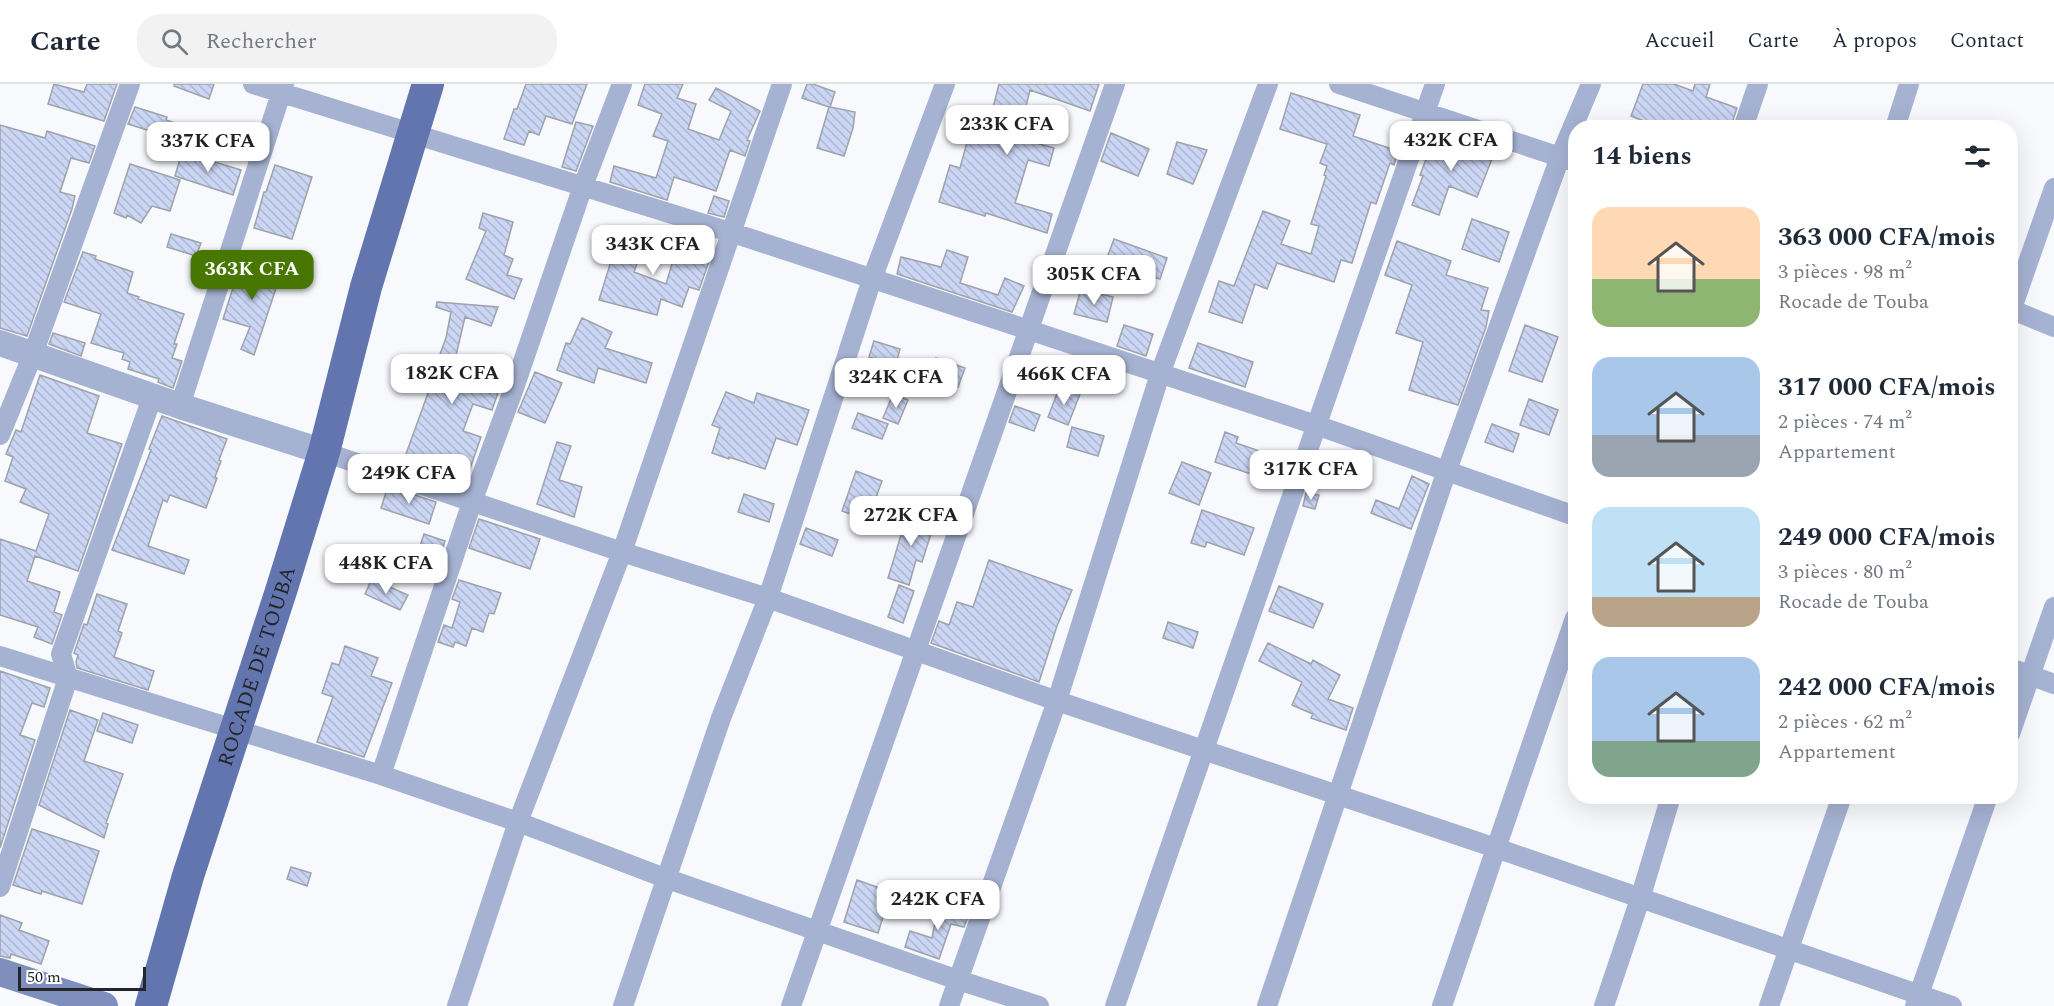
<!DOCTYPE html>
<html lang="fr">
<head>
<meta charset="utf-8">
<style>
  body { margin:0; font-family:Spectral,serif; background:#f2f2f3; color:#1f2937; height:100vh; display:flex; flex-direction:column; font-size:22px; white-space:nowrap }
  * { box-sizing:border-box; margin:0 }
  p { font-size:20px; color:#747a83 }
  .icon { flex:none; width:33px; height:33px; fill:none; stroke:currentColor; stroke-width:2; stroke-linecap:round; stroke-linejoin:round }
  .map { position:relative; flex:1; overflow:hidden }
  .drawer { position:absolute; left:1568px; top:36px; width:450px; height:684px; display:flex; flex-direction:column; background:#fff; border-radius:24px; box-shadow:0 6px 24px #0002 }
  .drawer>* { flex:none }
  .scale { position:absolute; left:18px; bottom:15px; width:128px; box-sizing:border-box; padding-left:6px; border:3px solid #242529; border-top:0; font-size:16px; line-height:21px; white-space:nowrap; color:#242529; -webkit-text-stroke:4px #fff; paint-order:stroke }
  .price { position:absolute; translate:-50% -51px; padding:0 14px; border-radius:12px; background:#fff; color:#222; font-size:20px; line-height:39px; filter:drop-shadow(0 2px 3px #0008) }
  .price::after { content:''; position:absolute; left:50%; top:36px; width:18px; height:14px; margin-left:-9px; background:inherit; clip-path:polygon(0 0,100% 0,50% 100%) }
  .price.current { background:#477700; color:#fff }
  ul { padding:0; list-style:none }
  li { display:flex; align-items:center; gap:18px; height:150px; padding:0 24px }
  li span { display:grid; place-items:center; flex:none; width:168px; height:120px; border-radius:18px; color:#555 }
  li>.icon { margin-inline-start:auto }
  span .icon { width:72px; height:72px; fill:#fffc; stroke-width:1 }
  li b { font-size:26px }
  h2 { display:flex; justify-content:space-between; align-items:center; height:72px; padding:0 24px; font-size:26px }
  header { display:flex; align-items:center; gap:36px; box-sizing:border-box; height:84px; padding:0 30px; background:#fff; border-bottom:2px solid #e0e1e3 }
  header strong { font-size:28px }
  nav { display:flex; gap:33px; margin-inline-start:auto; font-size:21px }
  .search { width:420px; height:54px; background:#f2f2f3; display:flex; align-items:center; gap:15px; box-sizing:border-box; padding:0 21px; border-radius:24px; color:#747a83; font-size:22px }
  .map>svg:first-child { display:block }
  .building { fill:url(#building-back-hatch); stroke:#9ea2ac; stroke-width:1.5 }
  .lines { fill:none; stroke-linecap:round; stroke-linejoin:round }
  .minor { stroke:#a6b2d2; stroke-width:20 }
  .tertiary { stroke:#a6b2d2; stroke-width:26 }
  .secondary { stroke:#7e8fbd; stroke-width:28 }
  .primary { stroke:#6275ae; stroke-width:32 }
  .labels { text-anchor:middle; stroke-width:4.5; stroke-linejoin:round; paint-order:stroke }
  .street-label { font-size:21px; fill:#242529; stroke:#fff }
</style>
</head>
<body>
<header>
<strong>Carte</strong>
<div class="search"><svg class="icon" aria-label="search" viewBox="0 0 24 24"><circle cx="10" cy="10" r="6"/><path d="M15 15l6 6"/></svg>Rechercher</div>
<nav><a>Accueil</a><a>Carte</a><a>À propos</a><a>Contact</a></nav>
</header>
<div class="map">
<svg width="2054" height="922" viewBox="0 0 2054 922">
  <defs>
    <pattern id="building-back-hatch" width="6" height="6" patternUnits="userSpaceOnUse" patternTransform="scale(1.5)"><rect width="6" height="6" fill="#cbd6f4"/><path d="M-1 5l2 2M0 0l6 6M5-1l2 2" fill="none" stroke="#aeb8d1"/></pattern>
  </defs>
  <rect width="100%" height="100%" fill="#f7f9fd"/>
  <path class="building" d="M54 0 84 8 87 0H117L104 37 48 20Z
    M174 0H214L209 15 174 2Z
    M526 0H587L572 40 546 32 539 51 529 47 524 61 504 55 514 25H517Z
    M645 0H683L677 14 696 20 688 45 719 56 731 27 709 16 716 4 760 27 747 56 750 57 745 72 730 66 716 107 674 93 667 116 610 98 614 82 656 94 668 57 653 52 662 30 638 21Z
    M807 0H813L835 8 830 23 855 28 853 44 844 72 817 64 829 23 802 14Z
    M999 0H1099L1090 27 1030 6 1018 54 1054 64 1049 82 1028 76 1015 119 1052 130 1047 149 986 129 985 132 939 118 950 81 960 84 972 40 988 44Z
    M1643 0H1674L1693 7 1695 0H1710L1706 13 1737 24 1732 39 1730 38 1728 44H1661L1631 32Z
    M1291 9 1360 31 1353 52 1398 67 1394 81 1390 79 1376 120 1371 118 1352 179 1341 176 1334 198 1277 179 1267 205 1255 200 1242 239 1209 228 1219 197 1234 202 1263 127 1290 137 1281 160 1311 170 1319 142 1311 140 1326 92 1324 91 1327 82 1320 79 1327 60 1280 45Z
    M135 23 167 33 166 36 200 47 195 61 128 40Z
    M576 38 593 42 576 87 562 83Z
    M0 41 45 54 47 47 95 62 89 79 71 74 60 108 75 112 72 125 27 252 0 244Z
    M1111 49 1149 65 1138 92 1101 77Z
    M1436 49 1494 70 1477 113 1449 102 1439 131 1412 121 1423 92 1420 91Z
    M1177 58 1207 66 1193 100 1167 90Z
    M182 68 241 86 233 111 175 92Z
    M130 80 180 96 170 127 152 122 141 139 127 131 126 134 114 129Z
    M275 81 312 93 292 155 254 144 264 108H266Z
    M714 112 729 117 724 133 708 129Z
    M483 129 513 138 504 171 513 175 507 191 522 195 514 215 466 195 486 147 479 144Z
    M1472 135 1509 148 1499 178 1462 165Z
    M620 148 645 157 634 188 666 200 680 153 714 163 699 206 689 203 682 223 661 215 657 231 599 216Z
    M171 150 201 159 196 172 167 163Z
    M1114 155 1167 174 1160 195 1124 184 1123 188 1104 182Z
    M1397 157 1451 177 1446 191 1488 204 1481 226 1489 227 1486 243 1458 321 1409 306 1423 258 1396 249 1412 201 1385 191Z
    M947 166 968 173 960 199 998 211 1005 194 1024 202 1012 228 897 190 901 173 941 183Z
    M83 168 96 172 95 175 133 188 127 209 139 213 138 215 184 230 174 260H177L172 274 182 277 173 304 158 298 159 295 128 285 130 278 122 275 124 269 91 259 101 230 64 218Z
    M242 176 281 189 254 271 241 265 250 243 223 235Z
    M1081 205 1113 213 1107 238 1074 230Z
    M437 218 498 223 491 242 465 233 454 280 502 297 492 326 473 320 463 347 481 353 464 402 402 381 436 287 434 286 446 254 451 228 436 223Z
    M582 234 612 248 605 264 652 279 646 299 598 284 594 299 557 286 566 259 570 260Z
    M1124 241 1153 250 1146 272 1117 262Z
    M1525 241 1558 253 1542 298 1509 287Z
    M53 249 85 259 81 272 49 260Z
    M874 257 900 265 896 280 869 273Z
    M1198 259 1253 278 1245 303 1189 284Z
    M936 274 965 284 958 303 929 293Z
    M535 288 562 299 545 339 518 328Z
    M40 291 99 312 87 349 122 360 78 487 35 472 27 497 60 508 54 528 62 531 52 560 34 553 38 543 0 531V455L36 467 49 430 20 418 26 405 5 397 13 373 6 370 16 346 21 348Z
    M1060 302 1080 310 1068 341 1048 333Z
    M726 308 754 319 757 309 809 326 797 361 776 354 765 385 729 373V375L712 369 720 344 712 341Z
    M893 310 908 316 898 340 883 334Z
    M1529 315 1558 326 1549 351 1520 341Z
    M1015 322 1040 331 1034 347 1009 338Z
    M858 329 888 340 882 355 852 344Z
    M162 332 227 355 219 376 221 377 215 393 217 394 206 424 170 411 167 418 163 416 148 462 189 476 184 490 112 466 151 366 149 365Z
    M1492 340 1519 350 1513 368 1485 358Z
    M1072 343 1104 352 1098 372 1067 363Z
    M1225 348 1238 353 1236 359 1280 374 1272 397 1215 378Z
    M557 358 571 362 559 396 582 403 574 433 537 420Z
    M1182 378 1211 389 1199 421 1169 409Z
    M856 387 882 397 868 436 842 427Z
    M1412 392 1429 400 1411 445 1371 429 1376 416 1399 425Z
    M388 402 436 418 429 440 381 424Z
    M1306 409 1319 411 1315 425 1303 422Z
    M744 410 774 420 769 438 738 428Z
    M1202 426 1254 444 1244 471 1207 458 1205 463 1191 459Z
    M908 428 935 437 922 478 916 476 909 501 888 494Z
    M479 435 540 455 530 485 469 464Z
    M806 444 838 456 832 472 800 460Z
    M424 450 445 457 439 475 418 468Z
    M989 476 1072 506 1057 542 1039 598 931 559 939 537 949 541 957 518 973 523Z
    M372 495 408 511 400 526 365 510Z
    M459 496 501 509 494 530 489 529 483 548 472 544 466 562 455 558 453 563 438 558 444 541 452 544 460 518 452 515Z
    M899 501 914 507 903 539 888 533Z
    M1279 502 1323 520 1313 544 1269 527Z
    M97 510 127 520 118 547 122 549 114 573 154 587 148 606 77 584 76 578 78 571 74 569 84 540 87 541Z
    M1168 538 1198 548 1193 564 1163 554Z
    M1268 559 1311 580 1313 576 1340 591 1328 615 1353 624 1346 646 1311 634 1313 630 1292 621 1302 598 1259 577Z
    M345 562 378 574 371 592 392 599 364 673 317 658 333 613 322 609 332 579 339 581Z
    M0 587 50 604 44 623 32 619 20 651 35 656 0 764Z
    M70 626 98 636 84 677 123 690 106 739 108 740 104 754 39 721Z
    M103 629 138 641 132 659 97 647Z
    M32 745 99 767 82 820 42 807 41 810 13 801Z
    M291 783 311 789 307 802 287 795Z
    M857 796 891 808 878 849 844 838Z
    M939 818 970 827 964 843 951 840 939 875 905 863 910 847 932 854Z
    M0 831 22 839 19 846 49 857 41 880 11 870 10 874 0 872Z"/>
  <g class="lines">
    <path class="minor" d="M253 0 730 148 1029 246 1316 341 1575 432
      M1339 0 1575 78
      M1743 44 1758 0
      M1895 44 1909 0
      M2010 225 2054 243
      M2010 230 2054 104
      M180 322 284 0
      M0 351 33 270 130 0
      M324 368 622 468 768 514 1057 617 1496 764 1952 922
      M0 572 381 691 518 738 665 794 958 896 1039 922
      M2010 584 2054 600
      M2010 650 2054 523
      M381 691 472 418 513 307 583 102 622 0
      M0 803 68 594 61 570 153 311
      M457 922 518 738 622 468 782 0
      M623 922 721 634 768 514 872 195 945 0
      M791 922 1115 0
      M949 922 1057 617 1160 290 1268 0
      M1115 922 1435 0
      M1267 922 1447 386 1560 73 1591 0
      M1442 922 1575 534
      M1604 922 1640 815 1671 712
      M1769 922 1842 712
      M1915 922 1988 712"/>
    <path class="tertiary" d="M0 259 180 322 324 368"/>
    <path class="secondary" d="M0 888 104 922"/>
    <path class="primary" id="s1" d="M151 922 188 792 281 507 324 368 366 203 428 0"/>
  </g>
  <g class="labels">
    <g class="street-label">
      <text dy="7" stroke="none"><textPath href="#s1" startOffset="356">ROCADE DE TOUBA</textPath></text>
    </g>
  </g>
</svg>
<div class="scale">50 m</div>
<b class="price" style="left:1007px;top:72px">233K CFA</b>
<b class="price" style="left:1451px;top:88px">432K CFA</b>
<b class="price" style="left:208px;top:89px">337K CFA</b>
<b class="price" style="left:653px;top:192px">343K CFA</b>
<b class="price current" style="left:252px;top:217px">363K CFA</b>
<b class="price" style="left:1094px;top:222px">305K CFA</b>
<b class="price" style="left:452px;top:321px">182K CFA</b>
<b class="price" style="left:1064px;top:322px">466K CFA</b>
<b class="price" style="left:896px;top:325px">324K CFA</b>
<b class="price" style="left:1311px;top:417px">317K CFA</b>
<b class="price" style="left:409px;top:421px">249K CFA</b>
<b class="price" style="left:911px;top:463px">272K CFA</b>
<b class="price" style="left:386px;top:511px">448K CFA</b>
<b class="price" style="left:938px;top:847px">242K CFA</b>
<section class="drawer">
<h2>14 biens<svg class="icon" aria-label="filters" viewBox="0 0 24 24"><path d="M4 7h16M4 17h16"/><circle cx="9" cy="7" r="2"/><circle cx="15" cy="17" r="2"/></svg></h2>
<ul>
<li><span style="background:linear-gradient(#ffd9b3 60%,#8fb573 0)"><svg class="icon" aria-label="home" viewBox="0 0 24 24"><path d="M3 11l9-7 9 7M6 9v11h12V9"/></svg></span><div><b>363 000 CFA/mois</b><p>3 pièces · 98 m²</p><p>Rocade de Touba</p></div></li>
<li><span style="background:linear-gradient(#a9c7e8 65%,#9aa5b1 0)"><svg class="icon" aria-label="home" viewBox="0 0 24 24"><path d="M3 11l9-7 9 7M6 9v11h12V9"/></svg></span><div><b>317 000 CFA/mois</b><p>2 pièces · 74 m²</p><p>Appartement</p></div></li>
<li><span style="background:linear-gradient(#bfe0f5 75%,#b9a48a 0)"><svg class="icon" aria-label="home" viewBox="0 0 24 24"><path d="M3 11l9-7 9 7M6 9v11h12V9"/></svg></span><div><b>249 000 CFA/mois</b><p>3 pièces · 80 m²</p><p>Rocade de Touba</p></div></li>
<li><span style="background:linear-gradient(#a9c7e8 70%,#7fa58c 0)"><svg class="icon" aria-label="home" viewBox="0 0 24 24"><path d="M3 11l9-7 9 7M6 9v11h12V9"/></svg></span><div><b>242 000 CFA/mois</b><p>2 pièces · 62 m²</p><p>Appartement</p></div></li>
</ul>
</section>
</div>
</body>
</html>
